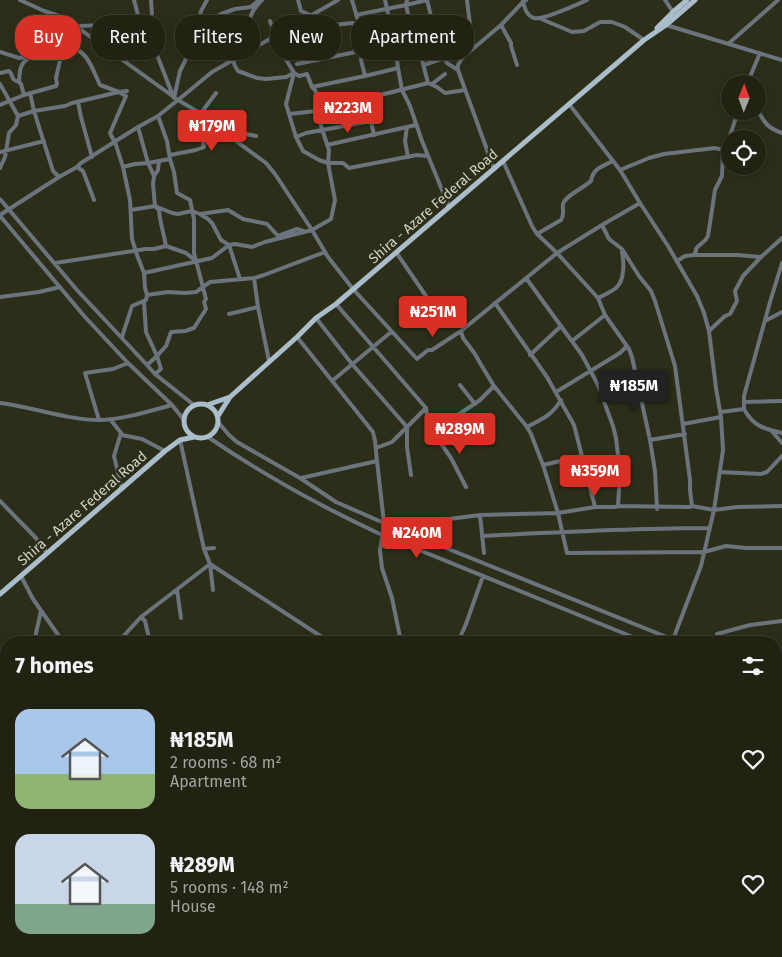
<!DOCTYPE html>
<html lang="en">
<head>
<meta charset="utf-8">
<style>
  body { margin:0; font-family:"Fira Sans",sans-serif; background:#2e2f21; color:#f1f3f6; height:100vh; display:flex; flex-direction:column; font-size:19px; white-space:nowrap }
  * { box-sizing:border-box; margin:0 }
  p { font-size:16px; color:#a2a4a0 }
  .icon { flex:none; width:28px; height:28px; fill:none; stroke:currentColor; stroke-width:2; stroke-linecap:round; stroke-linejoin:round }
  .map { position:relative; flex:1; overflow:hidden }
  .sheet { position:absolute; left:0px; top:636px; width:782px; height:321px; display:flex; flex-direction:column; background:#222213; border-radius:20px 20px 0 0; box-shadow:0 2px 12px #0003,0 0 0 1px #3f3f33 }
  .sheet>* { flex:none }
  .hud { position:absolute; left:15px; top:15px; width:500px; height:45px; display:flex; gap:10px }
  .needle { width:32px; rotate:1deg }
  .fabs { position:absolute; left:721px; top:75px; display:grid; gap:10px }
  .fabs a { display:grid; place-items:center; width:45px; height:45px; border-radius:50%; background:#222213; box-shadow:0 2px 12px #0003,0 0 0 1px #3f3f33; font-size:25px }
  .price { position:absolute; translate:-50% -42px; padding:0 11px; border-radius:5px; background:#d93025; color:#fff; font-size:16px; line-height:32px; filter:drop-shadow(0 1px 2px #0008) }
  .price::after { content:''; position:absolute; left:50%; top:30px; width:15px; height:11px; margin-left:-8px; background:inherit; clip-path:polygon(0 0,100% 0,50% 100%) }
  .price.on { background:#222; color:#fff }
  ul { padding:0; list-style:none }
  li { display:flex; align-items:center; gap:15px; height:125px; padding:0 15px }
  li span { display:grid; place-items:center; flex:none; width:140px; height:100px; border-radius:15px; color:#555 }
  li>.icon { margin-inline-start:auto }
  span .icon { width:60px; height:60px; fill:#fffc; stroke-width:1 }
  li b { font-size:21px }
  h2 { display:flex; justify-content:space-between; align-items:center; height:60px; padding:0 15px; font-size:21px }
  .tag { padding:0 18px; border-radius:20px; background:#222213; box-shadow:0 2px 12px #0003,0 0 0 1px #3f3f33; font-size:18px; line-height:45px }
  .tag.on { background:#d93025; color:#fff }
  .map>svg:first-child { display:block }
  .lines { fill:none; stroke-linecap:round; stroke-linejoin:round }
  .minor { stroke:#6b747c; stroke-width:4 }
  .major { stroke:#aabdcb; stroke-width:5 }
  .labels { text-anchor:middle; stroke-width:5; stroke-linejoin:round; paint-order:stroke }
  .street-label { font-size:14px; fill:#d2d2c5; stroke:#2d2e19 }
</style>
</head>
<body>
<div class="map">
<svg width="782" height="957" viewBox="0 0 782 957">
  <rect width="100%" height="100%" fill="#2d2e19"/>
  <g class="lines">
    <path class="minor" d="M20 0 44 11 71 20 81 30 178 100 212 72 338 0
      M134 0 138 15 147 25 159 60 173 96
      M298 0 301 11 334 25 353 23 359 31
      M385 0 395 44 398 68 402 90 410 106 422 141 449 207
      M407 0 406 5 413 38
      M427 0 435 32 444 58 447 63 458 70
      M467 0 470 25
      M526 0 523 2C525 9 527 16 534 18 544 20 576 5 587 0
      M665 0 673 12
      M356 15 406 5 427 0
      M318 18 327 37
      M539 18 572 32 584 31 600 22H612L625 27 644 40
      M270 21 287 61 294 73 286 104 289 114
      M147 25 152 14 151 0
      M501 25 511 43V46L517 65
      M666 25 782 60
      M197 30 208 21 221 14 235 9 251 7 259 0
      M472 34 473 48
      M65 44C89 52 90 64 100 85L119 92 126 96 110 133 113 139 116 141
      M728 44 778 0
      M253 49C251 25 243 19 262 0
      M0 52 19 58 33 56 47 53 54 50 67 40
      M420 52 428 83
      M297 64 395 44 468 23 472 35
      M424 65 444 58
      M0 73 9 71C14 75 10 80 19 82
      M365 76 398 68
      M0 84 18 116 16 125 9 133 5 157 0 168
      M432 84 445 74
      M747 84 760 53
      M312 87 365 76 361 60 363 51 362 34 352 0
      M24 95 21 84 19 82C20 72 19 64 29 58
      M174 98 180 71 185 61 190 41 197 30 201 11 207 0
      M367 99 371 121 374 135
      M78 102 81 117 92 157
      M569 104 620 170 640 203 668 246 697 296 704 313 709 331 716 388 721 417 723 450 714 510 701 566 672 642
      M0 105 24 95 56 86 57 84 56 78 61 56 68 39 77 26 111 25 118 23 128 24 143 21
      M758 110C764 123 768 128 782 133
      M201 113 216 93
      M18 116 34 111 30 93
      M211 120 221 115
      M138 127 148 163 159 161
      M407 127 405 141 408 157
      M229 132H236L256 136
      M296 137 306 133 371 121
      M115 142 123 167 135 164 148 163 154 176
      M327 145 416 125
      M0 152 44 141
      M170 155 196 150 204 147 197 111
      M428 156 417 155 349 168 343 163H328L319 160 303 151 296 137 289 114 317 111 428 83 437 87 445 93 465 90
      M170 159 159 161 158 170 154 176 153 184 155 206 159 210C160 223 164 234 166 246L186 253 196 261
      M503 161 532 226 537 234 557 253 598 298 605 315 629 349 632 357 650 440 655 471 657 509
      M77 167 83 171 94 200
      M494 169 458 70V65L462 58 501 25 523 2V0
      M620 170 649 158 664 154 715 148 723 150 729 139 738 111
      M59 177 53 171 34 111 65 106 72 103 119 92 127 91
      M0 199 77 290 147 365 155 374 194 405
      M131 210 155 206 172 213 178 214 192 211 200 214 208 219 212 223 221 240 229 245 240 279
      M200 214 228 210 243 219 267 224 278 236 297 229 303 231
      M0 215 59 177 77 167 81 163 138 127 158 116 178 100 223 127 236 141 266 163 275 174 312 230 328 257 353 289 417 359 428 350H432L461 331 557 253 602 225 640 203
      M0 216 85 317 128 363 172 405 184 420
      M602 225 609 239 622 249 639 276 651 291 655 301 675 366 690 480V490L692 506
      M537 234 561 220C565 214 562 210 563 204 565 196 585 187 591 181 593 168 603 166 613 161
      M396 252 426 296
      M694 255 696 251V249C700 243 705 243 708 236L715 190 722 176 723 150
      M677 261 685 256 694 255H737L761 257
      M55 263 146 249H154L166 246
      M144 273 212 258 229 245 235 244 252 247 265 242 312 230 331 219 335 200 328 163 329 150 322 129 317 111 318 98 315 90 312 87 307 74 299 76 294 73 286 77 266 79 257 78 238 71 235 66 233 60
      M254 278 258 307 269 361
      M526 278 582 355 598 385 613 426 616 438 620 473 618 506
      M147 295 168 292 185 293 196 292 210 282 254 278 264 275 325 252
      M0 297 39 292 60 287
      M598 298C604 295 611 292 616 288 625 280 624 262 622 252
      M144 302 146 332 157 356 161 369 155 374
      M495 303 547 377 574 425 595 507
      M336 304 426 408 428 420 438 439 451 458 466 487
      M229 314 258 307
      M316 318 352 364 407 427V447L411 475
      M765 321 782 312
      M461 331 463 338 475 354 480 363 494 386 527 427 531 434 543 465 558 513 567 553 704 552 726 546 746 548H782
      M709 331 725 316 730 314 737 301 735 291 743 276 761 257 782 238
      M122 337 132 306 146 300 147 295 145 288 144 273 137 255 132 239 130 200 123 167
      M297 337 373 432 375 441 377 461 384 523 380 551 382 568 392 598 401 642
      M572 341 605 315
      M530 355 560 327 562 328
      M147 365 157 356 166 346 171 332 185 331 194 328 206 309 204 302 206 299 194 253V219L190 200 177 193 174 172 170 159 167 141 158 116
      M332 381 391 332
      M460 385 475 404
      M556 392 620 353 627 346
      M744 402 782 401
      M0 403C33 407 66 420 100 420 121 420 150 411 172 405
      M744 409C753 426 764 429 782 433
      M721 412 744 409V396L770 302 782 263
      M110 419 121 433
      M99 420 85 373 113 369 128 363
      M218 422 229 435 237 442 300 478 336 502 384 523 679 642
      M683 424 721 417
      M527 427C544 418 551 416 561 400
      M771 430 782 443
      M435 432 446 423 480 400 494 386
      M208 437C262 474 320 506 380 534L645 642
      M180 440 204 549 210 564 213 590
      M650 440 685 434
      M376 448 392 442 426 408
      M543 465 582 456
      M720 472 761 474 767 472 782 456
      M301 478 377 461
      M122 489 114 456 121 433 122 435 142 439 165 451
      M0 501 35 537 47 553
      M480 515 484 553
      M411 524 480 515 558 513 595 507H615L618 506 689 507 692 506 714 510 737 507 782 506
      M482 536C558 532 634 528 710 528
      M204 549 214 548
      M210 564 325 639 327 642
      M21 576 33 599 63 642
      M177 590 181 618
      M141 617 145 621 150 642
      M717 634 750 625 782 621
      M34 642 41 611
      M118 642 141 617 210 564
      M325 642 331 641 333 642
      M458 642 466 624 483 576
      M776 656H782
      M776 683 782 686
      M0 691 3 700 6 705
      M776 696 782 698"/>
    <path class="major" d="M657 28 673 12 687 0
      M184 421a17 17 0 1 1 34 0a17 17 0 1 1-34 0Z
      M207 405 230 397
      M218 416 230 397 297 337 316 318 336 304 644 40 666 25 695 0
      M0 594 165 451 180 440 194 437"/>
  </g>
  <g class="labels">
    <g class="street-label">
      <text transform="translate(433 206) rotate(-41)" y="5">Shira - Azare Federal Road</text>
      <text transform="translate(82 508) rotate(-41)" y="5">Shira - Azare Federal Road</text>
    </g>
  </g>
</svg>
<div class="fabs">
<a><svg class="needle" viewBox="-14 -14 28 28"><path d="M0-13l5 13h-10z" fill="#e53935"/><path d="M0 13l5-13h-10z" fill="#a2a4a0"/></svg></a>
<a><svg class="icon" aria-label="locate" viewBox="0 0 24 24"><circle cx="12" cy="12" r="6"/><path d="M12 2v4M12 18v4M2 12h4M18 12h4"/></svg></a>
</div>
<b class="price" style="left:348px;top:134px">₦223M</b>
<b class="price" style="left:212px;top:152px">₦179M</b>
<b class="price" style="left:433px;top:338px">₦251M</b>
<b class="price on" style="left:634px;top:412px">₦185M</b>
<b class="price" style="left:460px;top:455px">₦289M</b>
<b class="price" style="left:595px;top:497px">₦359M</b>
<b class="price" style="left:417px;top:559px">₦240M</b>
<div class="hud">
<a class="tag on">Buy</a>
<a class="tag">Rent</a>
<a class="tag">Filters</a>
<a class="tag">New</a>
<a class="tag">Apartment</a>
</div>
<section class="sheet">
<h2>7 homes<svg class="icon" aria-label="filters" viewBox="0 0 24 24"><path d="M4 7h16M4 17h16"/><circle cx="9" cy="7" r="2"/><circle cx="15" cy="17" r="2"/></svg></h2>
<ul>
<li><span style="background:linear-gradient(#a9c7e8 65%,#8fb573 0)"><svg class="icon" aria-label="home" viewBox="0 0 24 24"><path d="M3 11l9-7 9 7M6 9v11h12V9"/></svg></span><div><b>₦185M</b><p>2 rooms · 68 m²</p><p>Apartment</p></div><svg class="icon" aria-label="heart" viewBox="0 0 24 24"><path d="M12 20l-8-8c-3-5 5-10 8-4 3-6 11-1 8 4z"/></svg></li>
<li><span style="background:linear-gradient(#c9d6e8 70%,#7fa58c 0)"><svg class="icon" aria-label="home" viewBox="0 0 24 24"><path d="M3 11l9-7 9 7M6 9v11h12V9"/></svg></span><div><b>₦289M</b><p>5 rooms · 148 m²</p><p>House</p></div><svg class="icon" aria-label="heart" viewBox="0 0 24 24"><path d="M12 20l-8-8c-3-5 5-10 8-4 3-6 11-1 8 4z"/></svg></li>
</ul>
</section>
</div>
</body>
</html>
